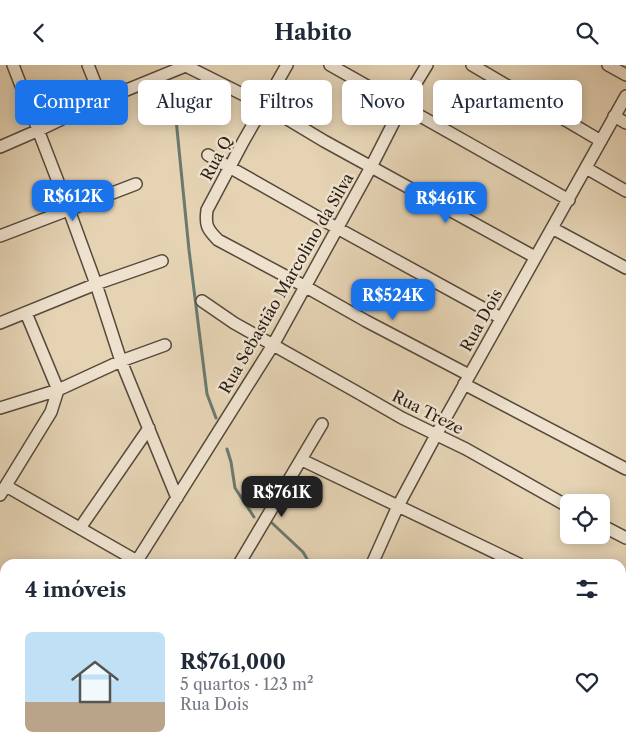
<!DOCTYPE html>
<html lang="pt">
<head>
<meta charset="utf-8">
<style>
  body { margin:0; font-family:"Libre Caslon Text",serif; background:#f6f6f7; color:#1f2937; height:100vh; display:flex; flex-direction:column; font-size:19px; white-space:nowrap }
  * { box-sizing:border-box; margin:0 }
  p { font-size:16px; color:#747a83 }
  .icon { flex:none; width:28px; height:28px; fill:none; stroke:currentColor; stroke-width:2; stroke-linecap:round; stroke-linejoin:round }
  .map { position:relative; flex:1; overflow:hidden }
  .side { position:absolute; left:0px; top:494px; width:626px; height:196px; display:flex; flex-direction:column; background:#fff; border-radius:15px 15px 0 0; box-shadow:0 2px 12px #0003 }
  .side>* { flex:none }
  .banner { position:absolute; left:15px; top:15px; width:596px; height:45px; display:flex; gap:10px }
  .fabs { position:absolute; left:560px; top:429px; display:grid; gap:10px }
  .fabs a { display:grid; place-items:center; width:50px; height:50px; border-radius:8px; background:#fff; box-shadow:0 2px 12px #0003; font-size:25px }
  .price { position:absolute; translate:-50% -42px; padding:0 11px; border-radius:10px; background:#1a73e8; color:#fff; font-size:16px; line-height:32px; filter:drop-shadow(0 1px 2px #0008) }
  .price::after { content:''; position:absolute; left:50%; top:30px; width:15px; height:11px; margin-left:-8px; background:inherit; clip-path:polygon(0 0,100% 0,50% 100%) }
  .price.current { background:#222; color:#fff }
  ul { padding:0; list-style:none }
  li { display:flex; align-items:center; gap:15px; height:125px; padding:0 25px }
  li+li { border-top:1px solid #e0e1e3 }
  li span { display:grid; place-items:center; flex:none; width:140px; height:100px; border-radius:8px; color:#555 }
  li>.icon { margin-inline-start:auto }
  span .icon { width:60px; height:60px; fill:#fffc; stroke-width:1 }
  li b { font-size:21px }
  h2 { display:flex; justify-content:space-between; align-items:center; height:60px; padding:0 25px; font-size:21px }
  .tag { padding:0 18px; border-radius:8px; background:#fff; box-shadow:0 2px 12px #0003; font-size:18px; line-height:45px }
  .tag.current { background:#1a73e8; color:#fff }
  header { display:flex; justify-content:space-between; align-items:center; height:65px; padding:0 25px; background:#fff; font-size:22px; font-weight:800 }
  .map>svg:first-child { display:block }
  .lines { fill:none; stroke-linecap:round; stroke-linejoin:round }
  .stream { stroke:#6a7a6f; stroke-width:3 }
  .street-casing { stroke:#564a3c; stroke-width:14 }
  .primary-casing { stroke:#271d14; stroke-width:21 }
  .street { stroke:#eee2ce; stroke-width:11 }
  .primary { stroke:#e5d3b4; stroke-width:19 }
  .labels { text-anchor:middle; stroke-width:5; stroke-linejoin:round; paint-order:stroke }
  .street-label { font-size:16px; fill:#271d14; stroke:#eee2ce }
</style>
</head>
<body>
<header><svg class="icon" aria-label="back" viewBox="0 0 24 24"><path d="M15 5l-7 7 7 7"/></svg>Habito<svg class="icon" aria-label="search" viewBox="0 0 24 24"><circle cx="10" cy="10" r="6"/><path d="M15 15l6 6"/></svg></header>
<div class="map">
<svg width="626" height="689" viewBox="0 0 626 689">
  <rect width="100%" height="100%" fill="#e5d3b4"/>
  <filter id="stains"><feTurbulence type="fractalNoise" baseFrequency=".004" numOctaves="4"/><feColorMatrix values="0 0 0 0 .2 0 0 0 0 .09 0 0 0 0 .02 0 0 0 .5 -.17"/></filter>
  <radialGradient id="worn" r=".72"><stop offset=".6" stop-color="#630" stop-opacity="0"/><stop offset="1" stop-color="#630" stop-opacity=".3"/></radialGradient>
  <g class="lines">
    <path class="stream" d="M173 24 189 185 207 329 216 353
      M227 384 231 397 235 423 254 452
      M272 458 303 487 310 499
      M401 685 402 689"/>
    <g class="street-casing">
      <path id="street" d="M13 0 69 145 96 219 121 296 177 433
        M88 0 102 35
        M287 0 243 77 207 145C205 160 207 164 218 175L306 222 366 256 469 310
        M330 0 569 135
        M472 0 601 76
        M608 0 626 10
        M186 1 264 40 324 76 535 192
        M614 51 626 58
        M0 82 39 65 102 35 188 0
        M208 90 337 163 501 253
        M586 103 626 126
        M552 163 626 203
        M0 171 136 119
        M202 236 234 258 355 326 402 353 466 384 569 442
        M0 258 96 219 162 196
        M464 319 626 404
        M0 343 58 325 121 296 165 280
        M302 395 519 499
        M6 421 137 496
        M0 430 51 347 58 325 26 248
        M601 460 626 473
        M80 463 149 363
        M135 499 273 280 371 102 402 41 427 0
        M239 499 322 359
        M372 499 398 441 436 370 626 31
        M621 547 626 549
        M621 584 626 574
        M0 627 5 626
        M621 645 626 647
        M255 685 257 689
        M498 685 507 689
        M271 689 282 685
        M572 689 574 685"/>
    </g>
    <g class="primary-casing">
      <path id="primary" d="M0 530 5 544
        M56 685 58 689"/>
    </g>
    <use href="#street" class="street"/>
    <use href="#primary" class="primary"/>
  </g>
  <g class="labels">
    <g class="street-label">
      <text transform="translate(216 93) rotate(-62)" y="6">Rua Q</text>
      <text transform="translate(286 218) rotate(-60)" y="6">Rua Sebastião Marcolino da Silva</text>
      <text transform="translate(481 255) rotate(-61)" y="6">Rua Dois</text>
      <text transform="translate(428 347) rotate(27)" y="6">Rua Treze</text>
    </g>
  </g>
  <rect width="100%" height="100%" filter="url(#stains)"/>
  <rect width="100%" height="100%" fill="url(#worn)"/>
</svg>
<div class="fabs">
<a><svg class="icon" aria-label="locate" viewBox="0 0 24 24"><circle cx="12" cy="12" r="6"/><path d="M12 2v4M12 18v4M2 12h4M18 12h4"/></svg></a>
</div>
<b class="price" style="left:73px;top:157px">R$612K</b>
<b class="price" style="left:446px;top:159px">R$461K</b>
<b class="price" style="left:393px;top:256px">R$524K</b>
<b class="price current" style="left:282px;top:453px">R$761K</b>
<div class="banner">
<a class="tag current">Comprar</a>
<a class="tag">Alugar</a>
<a class="tag">Filtros</a>
<a class="tag">Novo</a>
<a class="tag">Apartamento</a>
</div>
<section class="side">
<h2>4 imóveis<svg class="icon" aria-label="filters" viewBox="0 0 24 24"><path d="M4 7h16M4 17h16"/><circle cx="9" cy="7" r="2"/><circle cx="15" cy="17" r="2"/></svg></h2>
<ul>
<li><span style="background:linear-gradient(#bfe0f5 70%,#b9a48a 0)"><svg class="icon" aria-label="home" viewBox="0 0 24 24"><path d="M3 11l9-7 9 7M6 9v11h12V9"/></svg></span><div><b>R$761,000</b><p>5 quartos · 123 m²</p><p>Rua Dois</p></div><svg class="icon" aria-label="heart" viewBox="0 0 24 24"><path d="M12 20l-8-8c-3-5 5-10 8-4 3-6 11-1 8 4z"/></svg></li>
</ul>
</section>
</div>
</body>
</html>
